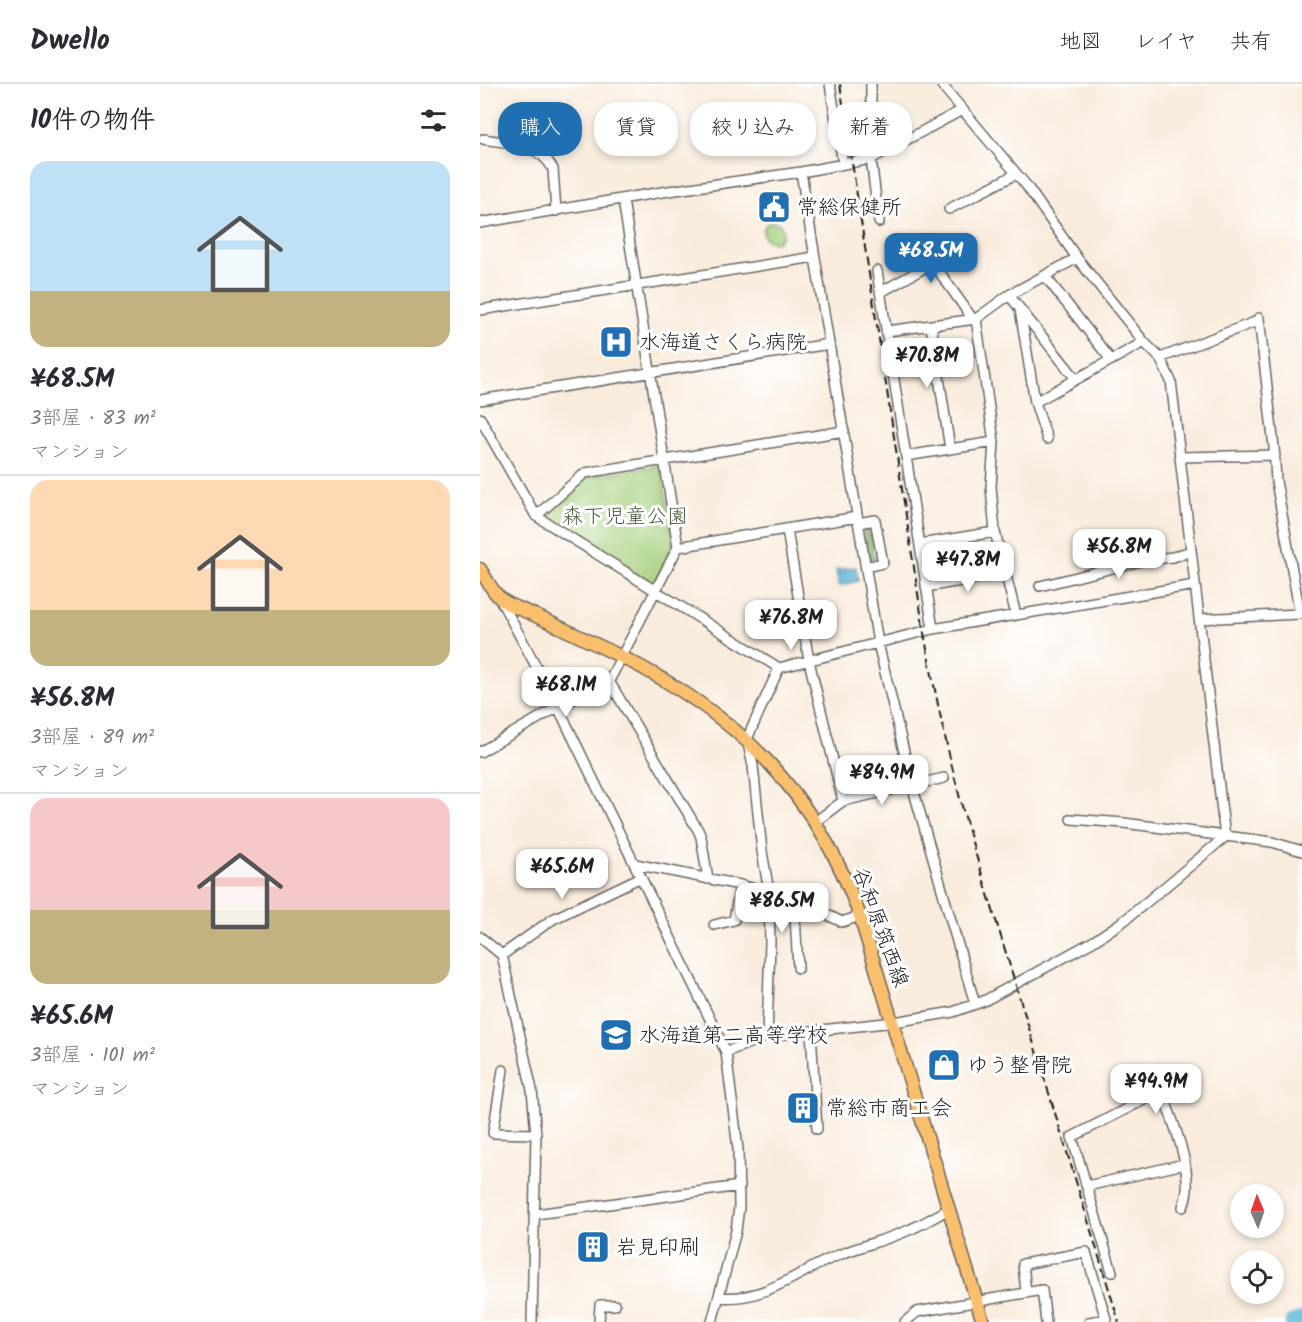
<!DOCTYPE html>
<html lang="ja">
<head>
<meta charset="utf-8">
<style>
  body { margin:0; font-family:Kalam,"Klee One",sans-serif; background:#f7f7f7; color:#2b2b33; height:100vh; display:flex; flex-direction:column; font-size:22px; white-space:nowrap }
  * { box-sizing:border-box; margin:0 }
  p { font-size:20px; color:#7c7c81 }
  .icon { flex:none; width:33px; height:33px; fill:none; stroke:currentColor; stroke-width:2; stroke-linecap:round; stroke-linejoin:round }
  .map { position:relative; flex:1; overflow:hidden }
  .side { display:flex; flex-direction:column; background:#fff; width:480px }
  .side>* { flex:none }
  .guide { position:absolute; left:18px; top:18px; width:570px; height:54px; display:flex; gap:12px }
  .needle { width:39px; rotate:358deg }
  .fabs { position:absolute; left:750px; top:1100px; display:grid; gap:12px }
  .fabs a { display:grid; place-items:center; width:54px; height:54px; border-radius:50%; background:#fff; box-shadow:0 3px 9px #0003; font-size:30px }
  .price { position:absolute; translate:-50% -51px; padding:0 14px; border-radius:12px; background:#fff; color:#222; font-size:20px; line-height:39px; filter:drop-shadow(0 2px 3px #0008) }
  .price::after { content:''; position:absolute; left:50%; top:36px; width:18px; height:14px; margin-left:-9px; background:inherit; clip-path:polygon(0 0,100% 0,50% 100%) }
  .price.current { background:#1f6fb2; color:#fff }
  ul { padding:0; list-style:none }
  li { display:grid; align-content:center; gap:12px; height:318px; padding:0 30px }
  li+li { border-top:2px solid #e1e1e2 }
  li span { display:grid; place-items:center; height:186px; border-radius:18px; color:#555 }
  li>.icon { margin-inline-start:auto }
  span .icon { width:108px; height:108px; fill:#fffc; stroke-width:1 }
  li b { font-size:26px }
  h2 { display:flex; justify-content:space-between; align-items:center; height:72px; padding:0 30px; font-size:26px }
  .tag { padding:0 21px; border-radius:24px; background:#fff; box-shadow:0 3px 9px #0003; font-size:21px; line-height:54px }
  .tag.current { background:#1f6fb2; color:#fff }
  header { display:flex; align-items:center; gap:36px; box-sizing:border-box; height:84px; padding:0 30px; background:#fff; border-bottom:2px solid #e1e1e2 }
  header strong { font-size:28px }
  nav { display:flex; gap:33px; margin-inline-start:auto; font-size:21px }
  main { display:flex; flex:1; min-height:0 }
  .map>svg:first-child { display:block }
  .forest { fill:url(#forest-firs); stroke:#506744; stroke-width:1.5 }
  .green { fill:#a4cf7b; stroke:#60764c; stroke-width:1.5 }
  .water { fill:url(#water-ripples); stroke:#3d6a7c; stroke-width:1.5 }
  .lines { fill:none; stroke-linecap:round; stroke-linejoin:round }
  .river { stroke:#5eb8db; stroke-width:15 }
  .minor-casing { stroke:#696560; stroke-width:12 }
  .major-casing { stroke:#696560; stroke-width:15 }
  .minor { stroke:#fff; stroke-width:9 }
  .major { stroke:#f9bf6d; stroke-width:12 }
  .rail { stroke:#1c1c1c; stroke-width:2; stroke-dasharray:9 4.5; stroke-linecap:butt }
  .labels { text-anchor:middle; stroke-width:6; stroke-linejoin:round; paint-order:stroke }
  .poi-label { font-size:21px; fill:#1c1c1c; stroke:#fff; text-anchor:start }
  .park-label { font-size:21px; fill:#4c5b3d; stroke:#fff }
  .street-label { font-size:21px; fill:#1c1c1c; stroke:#fff }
</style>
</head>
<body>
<header>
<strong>Dwello</strong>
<nav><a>地図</a><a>レイヤ</a><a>共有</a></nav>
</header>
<main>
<section class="side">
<h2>10件の物件<svg class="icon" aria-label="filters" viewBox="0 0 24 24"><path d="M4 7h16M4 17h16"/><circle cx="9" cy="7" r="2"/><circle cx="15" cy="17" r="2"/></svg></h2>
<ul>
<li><span style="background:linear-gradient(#bfe0f5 70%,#c2b280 0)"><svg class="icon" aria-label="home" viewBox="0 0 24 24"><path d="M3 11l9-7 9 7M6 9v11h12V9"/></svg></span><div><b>¥68.5M</b><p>3部屋 · 83 m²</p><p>マンション</p></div></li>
<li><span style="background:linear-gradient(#ffd9b3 70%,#c2b280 0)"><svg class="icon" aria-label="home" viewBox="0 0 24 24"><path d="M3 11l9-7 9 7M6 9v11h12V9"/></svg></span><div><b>¥56.8M</b><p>3部屋 · 89 m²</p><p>マンション</p></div></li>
<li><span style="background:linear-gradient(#f6c9c9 60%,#c2b280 0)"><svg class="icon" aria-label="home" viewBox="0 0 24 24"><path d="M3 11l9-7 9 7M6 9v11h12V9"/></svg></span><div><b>¥65.6M</b><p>3部屋 · 101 m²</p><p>マンション</p></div></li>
</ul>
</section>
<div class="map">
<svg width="822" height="1238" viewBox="0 0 822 1238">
  <defs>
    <pattern id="forest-firs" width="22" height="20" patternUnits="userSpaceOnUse" patternTransform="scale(1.5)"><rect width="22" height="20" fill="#83b26b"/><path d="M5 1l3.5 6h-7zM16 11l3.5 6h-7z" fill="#6a9057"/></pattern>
    <pattern id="water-ripples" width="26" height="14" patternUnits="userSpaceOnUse" patternTransform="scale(1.5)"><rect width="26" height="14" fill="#5eb8db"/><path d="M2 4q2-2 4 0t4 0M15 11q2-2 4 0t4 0" fill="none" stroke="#4d95b1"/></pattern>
  </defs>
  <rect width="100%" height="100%" fill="#fff"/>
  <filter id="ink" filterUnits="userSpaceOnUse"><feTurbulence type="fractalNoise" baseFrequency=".0167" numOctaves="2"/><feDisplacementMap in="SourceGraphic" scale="12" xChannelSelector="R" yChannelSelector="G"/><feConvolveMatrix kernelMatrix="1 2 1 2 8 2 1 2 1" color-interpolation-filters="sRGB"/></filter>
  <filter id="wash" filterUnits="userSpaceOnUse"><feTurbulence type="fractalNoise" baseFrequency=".008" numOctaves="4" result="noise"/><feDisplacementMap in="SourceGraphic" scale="24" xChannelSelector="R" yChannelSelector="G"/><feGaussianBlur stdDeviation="1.35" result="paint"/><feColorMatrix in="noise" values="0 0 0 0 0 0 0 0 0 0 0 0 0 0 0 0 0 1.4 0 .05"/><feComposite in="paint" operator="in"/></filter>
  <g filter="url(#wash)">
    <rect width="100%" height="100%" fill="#f9ecdd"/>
    <path class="forest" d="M387 441 392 444 393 472 397 475 394 478 388 477 383 445Z"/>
    <path class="green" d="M283 148a10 10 0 1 1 20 0a10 10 0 1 1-20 0Z
      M181 381 194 462 173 501 65 432 104 393Z"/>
    <path class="water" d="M376 483 378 497 359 502 356 486Z"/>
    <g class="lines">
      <path class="river" d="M812 1238 822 1235"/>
    </g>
  </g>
  <g filter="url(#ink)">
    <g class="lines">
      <g class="minor-casing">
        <path id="minor" d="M350 0 363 80
          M391 0V75L399 138
          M461 0 546 101 597 174 664 258 680 274 691 297 745 753
          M3 55C27 59 60 59 73 85L76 127
          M321 88 398 559 432 701 495 920
          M469 125 536 90
          M0 139 182 108 321 88 391 75 482 26
          M397 187 453 545
          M565 192 631 276
          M401 208 453 179 492 234
          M529 211 596 295
          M540 225 555 318 567 355
          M0 226 335 173
          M496 235 514 358 511 403 515 448 536 531
          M451 241 470 365
          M407 247 496 235 529 211 597 174
          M680 274 775 238 779 234 794 363 796 397 820 530 719 535
          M0 316 349 260
          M555 318 664 258
          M0 334 56 432 299 584 453 545 715 501
          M426 372 514 358
          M700 373 795 371
          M56 432 105 389 364 347
          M378 439 395 436 403 479 386 483
          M307 446 329 577 363 717
          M440 460 515 448
          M198 463 377 433
          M560 502 665 476 693 473 711 467
          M446 503 526 489
          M20 515 78 623 246 968 258 1065 259 1123 256 1147 232 1238
          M129 597 218 746 221 753 228 795
          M0 668 78 623 129 597 198 463 143 116
          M591 735 644 739 792 758 822 767
          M335 738 363 717 464 694
          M155 780 260 801 314 815 362 838 380 832
          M314 815 318 884
          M234 841 254 836 260 801
          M0 853 22 871 52 1006 56 1050 52 1238
          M22 871 73 835 161 793
          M331 947 337 1045
          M287 952 290 858 289 808 282 767 273 682 267 655 299 584
          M246 968 287 952 414 938 473 928 504 917 614 857 645 836 745 753
          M23 986 13 1049 56 1050
          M607 1102 704 1080
          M56 1130 260 1102
          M632 1188 592 1053 681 1007C692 1033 709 1077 707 1105 707 1111 705 1117 703 1123
          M546 1208 543 1180 606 1168 626 1235 609 1238
          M239 1213C285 1218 318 1187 359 1171 380 1162 403 1157 424 1148 440 1142 454 1133 469 1125
          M119 1238 120 1221H135
          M425 1238 437 1228 562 1206 566 1238"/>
      </g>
      <g class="major-casing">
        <path id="major" d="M0 485C6 494 12 508 21 515 29 522 44 526 54 531 82 544 111 558 140 572 258 631 335 707 380 832L503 1238"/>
      </g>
      <use href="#minor" class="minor"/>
      <use href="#major" class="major"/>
      <path class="rail" d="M360 0 444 549C457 620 472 689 492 758L639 1238"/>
    </g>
  </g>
  <defs>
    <g id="civic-square" transform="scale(1.725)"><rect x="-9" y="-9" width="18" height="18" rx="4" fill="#1f6fb2" stroke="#fff"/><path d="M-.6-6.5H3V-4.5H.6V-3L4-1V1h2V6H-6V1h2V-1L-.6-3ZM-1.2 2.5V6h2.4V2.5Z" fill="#fff"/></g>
    <g id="hospital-square" transform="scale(1.725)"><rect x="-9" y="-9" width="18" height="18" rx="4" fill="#1f6fb2" stroke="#fff"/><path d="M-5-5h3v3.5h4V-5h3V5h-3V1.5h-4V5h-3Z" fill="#fff"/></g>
    <g id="school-square" transform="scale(1.725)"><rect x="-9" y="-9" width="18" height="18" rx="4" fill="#1f6fb2" stroke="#fff"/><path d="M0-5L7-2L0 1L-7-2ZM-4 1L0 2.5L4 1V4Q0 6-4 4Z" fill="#fff"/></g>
    <g id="shop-square" transform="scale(1.725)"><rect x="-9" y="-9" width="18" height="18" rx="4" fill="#1f6fb2" stroke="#fff"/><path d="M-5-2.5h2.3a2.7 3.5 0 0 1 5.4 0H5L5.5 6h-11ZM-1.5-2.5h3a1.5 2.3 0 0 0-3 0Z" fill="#fff"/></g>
    <g id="building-square" transform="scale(1.725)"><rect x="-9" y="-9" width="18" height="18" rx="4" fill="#1f6fb2" stroke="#fff"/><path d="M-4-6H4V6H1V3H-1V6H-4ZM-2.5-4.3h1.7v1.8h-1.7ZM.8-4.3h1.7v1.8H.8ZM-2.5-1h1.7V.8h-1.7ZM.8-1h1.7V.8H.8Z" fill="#fff"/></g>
  </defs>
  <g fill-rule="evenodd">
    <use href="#civic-square" x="294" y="123"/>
    <use href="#hospital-square" x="136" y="258"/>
    <use href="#school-square" x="136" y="951"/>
    <use href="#shop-square" x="464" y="981"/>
    <use href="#building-square" x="323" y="1024"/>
    <use href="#building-square" x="113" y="1163"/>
  </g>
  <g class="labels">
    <g class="poi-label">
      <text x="317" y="130">常総保健所</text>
      <text x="159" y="265">水海道さくら病院</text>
      <text x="159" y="958">水海道第二高等学校</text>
      <text x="487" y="988">ゆう整骨院</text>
      <text x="346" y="1031">常総市商工会</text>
      <text x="136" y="1170">岩見印刷</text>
    </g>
    <g class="park-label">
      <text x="145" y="439">森下児童公園</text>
    </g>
    <g class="street-label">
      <text transform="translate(401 843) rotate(70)" y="7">谷和原筑西線</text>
    </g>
  </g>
</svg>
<div class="fabs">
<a><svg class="needle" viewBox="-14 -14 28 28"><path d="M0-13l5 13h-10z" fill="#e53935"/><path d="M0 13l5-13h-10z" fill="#7c7c81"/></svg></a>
<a><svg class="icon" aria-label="locate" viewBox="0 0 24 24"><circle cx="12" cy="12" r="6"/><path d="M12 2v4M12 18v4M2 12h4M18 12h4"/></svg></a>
</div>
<b class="price current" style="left:451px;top:200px">¥68.5M</b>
<b class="price" style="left:447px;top:305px">¥70.8M</b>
<b class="price" style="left:639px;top:496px">¥56.8M</b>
<b class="price" style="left:488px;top:509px">¥47.8M</b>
<b class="price" style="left:311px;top:567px">¥76.8M</b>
<b class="price" style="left:86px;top:634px">¥68.1M</b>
<b class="price" style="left:402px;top:722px">¥84.9M</b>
<b class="price" style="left:82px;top:816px">¥65.6M</b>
<b class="price" style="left:302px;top:850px">¥86.5M</b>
<b class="price" style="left:676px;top:1031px">¥94.9M</b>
<div class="guide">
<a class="tag current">購入</a>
<a class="tag">賃貸</a>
<a class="tag">絞り込み</a>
<a class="tag">新着</a>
</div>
</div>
</main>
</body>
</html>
